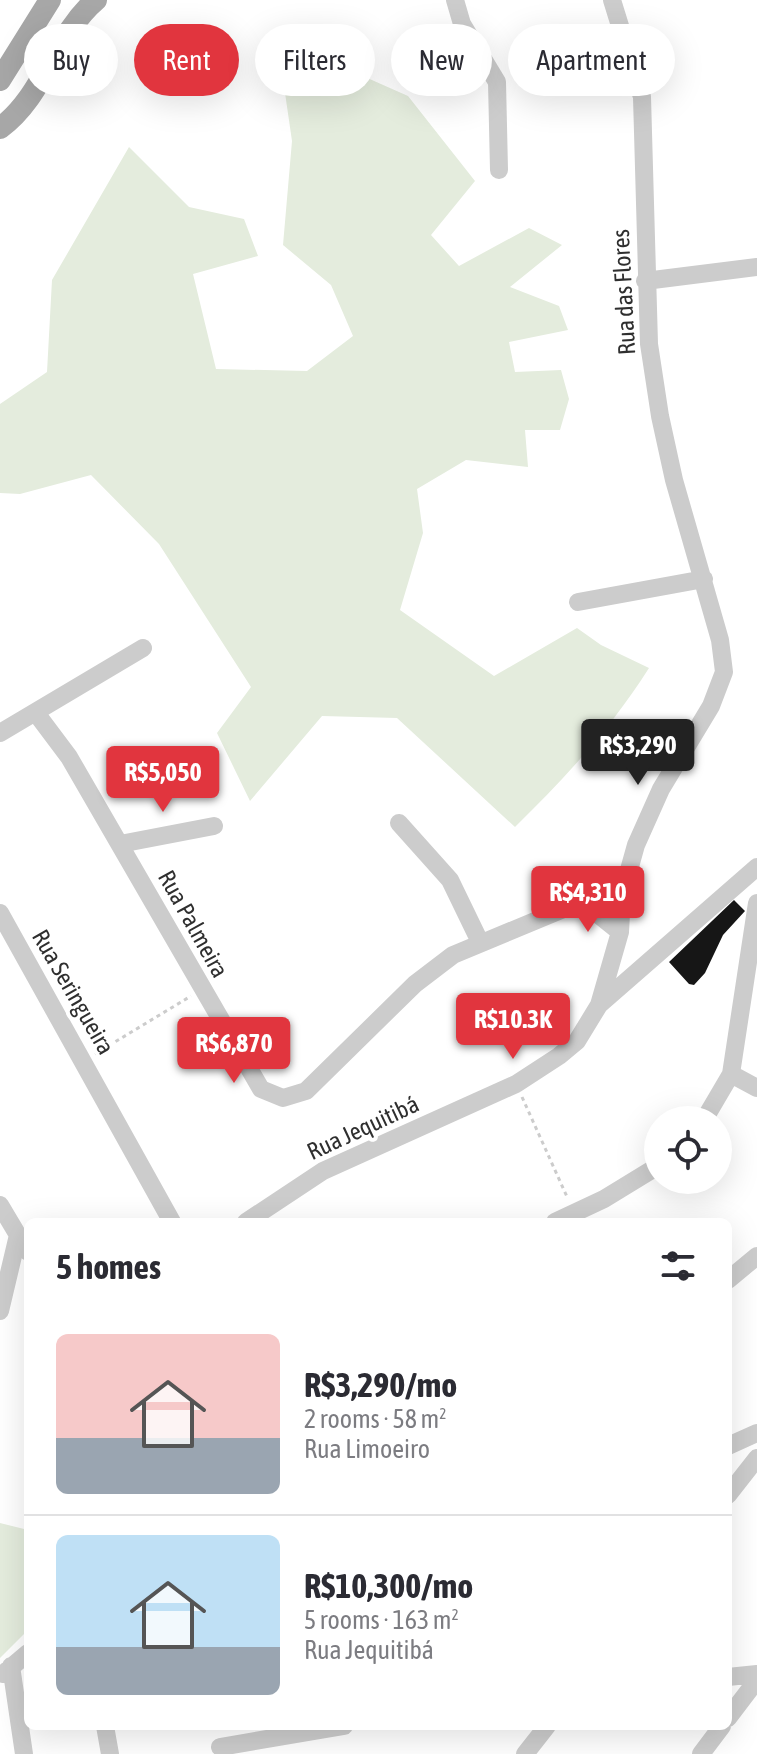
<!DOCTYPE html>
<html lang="en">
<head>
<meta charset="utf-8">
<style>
  body { margin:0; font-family:"Asap Condensed",sans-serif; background:#f7f7f7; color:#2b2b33; height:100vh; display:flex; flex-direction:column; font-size:30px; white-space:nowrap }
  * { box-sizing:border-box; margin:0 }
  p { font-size:26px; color:#7c7c81 }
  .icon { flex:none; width:44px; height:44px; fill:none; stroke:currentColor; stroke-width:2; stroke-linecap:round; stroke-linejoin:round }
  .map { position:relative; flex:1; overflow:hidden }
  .drawer { position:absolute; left:24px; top:1218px; width:708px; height:512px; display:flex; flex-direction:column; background:#fff; border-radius:12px; box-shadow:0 8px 32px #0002 }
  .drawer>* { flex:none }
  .hud { position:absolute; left:24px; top:24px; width:710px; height:72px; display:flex; gap:16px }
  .tools { position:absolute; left:644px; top:1106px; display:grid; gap:16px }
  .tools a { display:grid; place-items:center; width:88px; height:88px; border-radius:50%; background:#fff; box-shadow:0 8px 32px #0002; font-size:40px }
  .price { position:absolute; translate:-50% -68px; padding:0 18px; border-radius:8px; background:#e1353e; color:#fff; font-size:26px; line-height:52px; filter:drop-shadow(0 2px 4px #0008) }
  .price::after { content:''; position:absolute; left:50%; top:48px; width:24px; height:18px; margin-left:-12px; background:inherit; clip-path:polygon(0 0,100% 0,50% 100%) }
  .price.active { background:#222; color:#fff }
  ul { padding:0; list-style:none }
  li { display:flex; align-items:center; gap:24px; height:200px; padding:0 32px }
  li+li { border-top:2px solid #e1e1e2 }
  li span { display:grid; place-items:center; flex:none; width:224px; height:160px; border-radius:12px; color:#555 }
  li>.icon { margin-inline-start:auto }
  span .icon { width:96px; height:96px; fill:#fffc; stroke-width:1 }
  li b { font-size:34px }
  h2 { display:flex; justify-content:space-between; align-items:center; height:96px; padding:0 32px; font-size:34px }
  .tag { padding:0 28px; border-radius:36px; background:#fff; box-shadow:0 8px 32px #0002; font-size:28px; line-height:72px }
  .tag.active { background:#e1353e; color:#fff }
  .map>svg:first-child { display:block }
  .green { fill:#e4ecdd }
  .building { fill:#161616 }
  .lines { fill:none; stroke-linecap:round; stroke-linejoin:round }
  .path { stroke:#ccc; stroke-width:3; stroke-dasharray:4 4; stroke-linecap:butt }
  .minor { stroke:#ccc; stroke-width:18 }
  .major { stroke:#a7a7a7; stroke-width:22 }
  .labels { text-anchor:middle; stroke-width:8; stroke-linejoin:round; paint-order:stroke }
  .street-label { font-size:24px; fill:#2f2f2f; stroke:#fff }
</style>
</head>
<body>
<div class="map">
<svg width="757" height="1754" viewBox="0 0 757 1754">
  <rect width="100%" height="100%" fill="#fff"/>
  <path class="green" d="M277 38 408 96 475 181 431 235 459 266 529 228 562 245 510 287 559 306 568 330 509 342 515 372 561 370 569 399 560 430H525L528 467 466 460 417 489 423 533 400 610 494 676 577 628 601 645 649 668C611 728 566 777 515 827L397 718 322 716 250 801 217 733 251 687 159 544 91 475 20 494 0 493V404L47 372 52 280 129 147 189 207 244 219 258 256 193 274 216 369 307 371 353 336 331 285 283 245 292 141Z
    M0 1523 28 1530V1630L0 1658Z"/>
  <path class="building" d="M734 900 745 911 723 935 705 973 694 985 689 984 669 962Z"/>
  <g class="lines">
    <path class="path" d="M95 1054 191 996
      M522 1097 568 1199"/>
    <path class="minor" d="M455 0 462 24 497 82 499 170
      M645 281 757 267
      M578 602 704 579
      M36 713 69 757 261 1089 283 1098 306 1091 415 984 453 955 566 908 628 874
      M0 733 143 648
      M399 823 450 880 480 942
      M120 844 214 826
      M569 907 590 908 620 932
      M0 913 172 1222
      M599 1005 620 932 622 895 636 845 661 789 711 706 724 672 720 640 674 480 660 416 649 344 642 97 612 0
      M731 1074 757 1088
      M704 1120 731 1074 757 903
      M0 1205 28 1252
      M246 1222 323 1171 516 1084 559 1056 577 1041 599 1005 757 867
      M555 1222 604 1199 658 1166
      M728 1280 757 1256
      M0 1311 18 1235
      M728 1446 757 1433
      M728 1495 757 1458
      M11 1666 24 1754
      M3 1674 28 1653
      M728 1677 757 1674
      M728 1718 757 1680
      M105 1726 110 1754
      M220 1747 344 1726
      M525 1754 547 1726
      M701 1754 722 1726"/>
    <path class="major" d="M0 80 50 0
      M0 128C44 96 55 35 96 0"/>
  </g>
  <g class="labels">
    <g class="street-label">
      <text transform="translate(624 292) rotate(-93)" y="8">Rua das Flores</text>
      <text transform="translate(193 924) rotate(61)" y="8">Rua Palmeira</text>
      <text transform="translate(73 992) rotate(60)" y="8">Rua Seringueira</text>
      <text transform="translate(363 1128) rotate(-25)" y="8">Rua Jequitibá</text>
    </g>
  </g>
</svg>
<div class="tools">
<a><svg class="icon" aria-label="locate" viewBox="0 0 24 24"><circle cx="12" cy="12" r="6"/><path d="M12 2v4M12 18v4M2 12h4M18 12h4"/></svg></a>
</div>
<b class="price active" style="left:638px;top:787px">R$3,290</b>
<b class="price" style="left:163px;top:814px">R$5,050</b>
<b class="price" style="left:588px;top:934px">R$4,310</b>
<b class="price" style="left:513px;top:1061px">R$10.3K</b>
<b class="price" style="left:234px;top:1085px">R$6,870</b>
<div class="hud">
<a class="tag">Buy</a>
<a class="tag active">Rent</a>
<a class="tag">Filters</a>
<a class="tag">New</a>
<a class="tag">Apartment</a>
</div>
<section class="drawer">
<h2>5 homes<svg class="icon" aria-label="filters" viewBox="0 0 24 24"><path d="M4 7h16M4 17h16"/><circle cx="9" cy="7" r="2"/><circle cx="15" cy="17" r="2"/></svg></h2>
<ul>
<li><span style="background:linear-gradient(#f6c9c9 65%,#9aa5b1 0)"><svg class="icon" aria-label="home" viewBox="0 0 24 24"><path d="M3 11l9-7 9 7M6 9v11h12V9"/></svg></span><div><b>R$3,290/mo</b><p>2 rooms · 58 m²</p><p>Rua Limoeiro</p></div></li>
<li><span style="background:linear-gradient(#bfe0f5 70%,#9aa5b1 0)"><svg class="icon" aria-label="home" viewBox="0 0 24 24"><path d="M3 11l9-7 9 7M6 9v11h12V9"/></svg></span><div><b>R$10,300/mo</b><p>5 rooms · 163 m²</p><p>Rua Jequitibá</p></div></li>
</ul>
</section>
</div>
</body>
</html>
